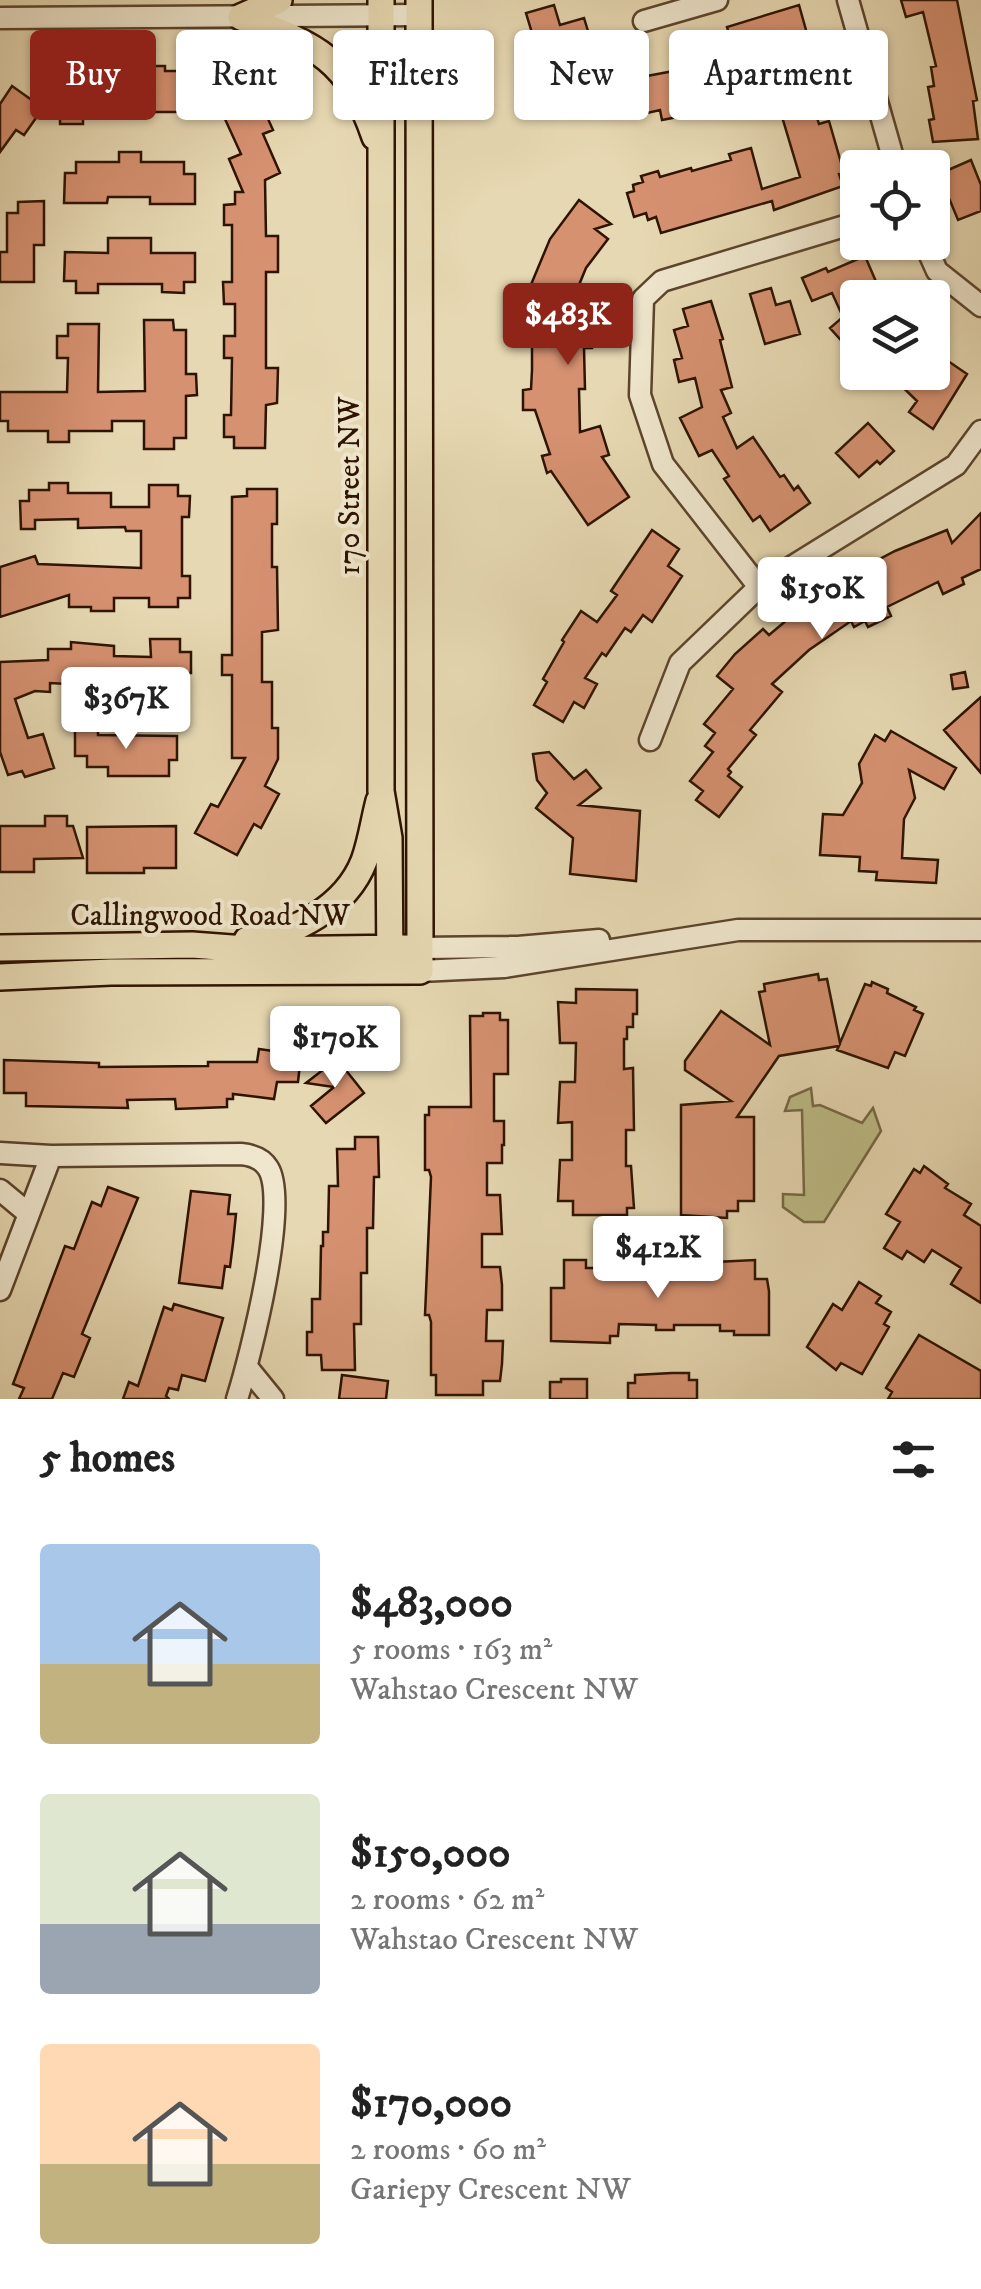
<!DOCTYPE html>
<html lang="en">
<head>
<meta charset="utf-8">
<style>
  body { margin:0; font-family:"IM FELL DW Pica",serif; background:#f6f6f6; color:#222; height:100vh; display:flex; flex-direction:column; font-size:38px; white-space:nowrap }
  * { box-sizing:border-box; margin:0 }
  p { font-size:32px; color:#767676 }
  .icon { flex:none; width:55px; height:55px; fill:none; stroke:currentColor; stroke-width:2; stroke-linecap:round; stroke-linejoin:round }
  .map { position:relative; height:1399px; overflow:hidden }
  .sheet { display:flex; flex-direction:column; background:#fff; flex:1 }
  .sheet>* { flex:none }
  .hud { position:absolute; left:30px; top:30px; width:922px; height:90px; display:flex; gap:20px }
  .fabs { position:absolute; left:840px; top:150px; display:grid; gap:20px }
  .fabs a { display:grid; place-items:center; width:110px; height:110px; border-radius:10px; background:#fff; box-shadow:0 2px 8px #0004; font-size:50px }
  .price { position:absolute; translate:-50% -85px; padding:0 22px; border-radius:10px; background:#fff; color:#222; font-size:32px; line-height:65px; filter:drop-shadow(0 2px 5px #0008) }
  .price::after { content:''; position:absolute; left:50%; top:60px; width:30px; height:22px; margin-left:-15px; background:inherit; clip-path:polygon(0 0,100% 0,50% 100%) }
  .price.active { background:#8f2418; color:#fff }
  ul { padding:0; list-style:none }
  li { display:flex; align-items:center; gap:30px; height:250px; padding:0 40px }
  li span { display:grid; place-items:center; flex:none; width:280px; height:200px; border-radius:10px; color:#555 }
  li>.icon { margin-inline-start:auto }
  span .icon { width:120px; height:120px; fill:#fffc; stroke-width:1 }
  li b { font-size:42px }
  h2 { display:flex; justify-content:space-between; align-items:center; height:120px; padding:0 40px; font-size:42px }
  .tag { padding:0 35px; border-radius:10px; background:#fff; box-shadow:0 2px 8px #0004; font-size:35px; line-height:90px }
  .tag.active { background:#8f2418; color:#fff }
  .map>svg:first-child { display:block }
  .green { fill:#bdbc87; stroke:#766844; stroke-width:2.5 }
  .building { fill:#d69171; stroke:#2e1300; stroke-width:2.5 }
  .lines { fill:none; stroke-linecap:round; stroke-linejoin:round }
  .minor-casing { stroke:#5c442c; stroke-width:25 }
  .major-casing { stroke:#2e1300; stroke-width:30 }
  .minor { stroke:#efe6cd; stroke-width:20 }
  .major { stroke:#e6d8b2; stroke-width:25 }
  .labels { text-anchor:middle; stroke-width:8; stroke-linejoin:round; paint-order:stroke }
  .street-label { font-size:30px; fill:#2e1300; stroke:#efe6cd }
</style>
</head>
<body>
<div class="map">
<svg width="981" height="1399" viewBox="0 0 981 1399">
  <rect width="100%" height="100%" fill="#e6d8b2"/>
  <filter id="stains"><feTurbulence type="fractalNoise" baseFrequency=".002" numOctaves="4"/><feColorMatrix values="0 0 0 0 .2 0 0 0 0 .09 0 0 0 0 .02 0 0 0 .5 -.17"/></filter>
  <radialGradient id="worn" r=".72"><stop offset=".6" stop-color="#630" stop-opacity="0"/><stop offset="1" stop-color="#630" stop-opacity=".3"/></radialGradient>
  <path class="green" d="M811 1088 813 1106 820 1105 862 1123 873 1108 881 1131 824 1222H804L783 1207V1194L804 1195 802 1110 785 1111 790 1097Z"/>
  <path class="building" d="M901 0H957L977 100 973 101 978 139 933 142 929 120 934 119 928 87 934 86 931 67 936 66 923 12 906 17Z
    M554 5 560 25 584 18 591 41 539 56 526 13Z
    M799 5 818 73 811 75 816 93 810 95 819 124 829 121 844 173 839 174 843 186 774 210 772 201 661 233 656 217 648 220 646 213 634 217 627 193 634 191 633 185 643 182 641 176 658 171 660 177 691 168 692 171 731 160 729 154 751 148 762 189 800 177 760 43 734 51 727 27Z
    M721 41 735 94 714 100 699 47Z
    M593 43 613 66 594 84 604 95 582 114 567 97 554 109 538 92Z
    M93 66H165V71H197V112H91L83 113V124H60V84L91 83Z
    M679 70 688 115 662 120 660 110 643 114 636 78Z
    M12 86 43 108 24 135 16 130 0 152V104Z
    M255 90 273 130 263 134 280 173 265 180 266 236H278V272H266V368H278L277 403 266 405 265 448H234V437H224V415H231L232 358H224V336H235V304H224L223 282H232V225H224V205L235 204V192H243L229 159 241 154 219 106Z
    M119 152H141V162H184V174H195V204H150V197H108L107 203H64L65 173H76V162H119Z
    M971 160 981 185V211L958 220 939 174Z
    M579 200 611 224 595 229 608 239 586 268 565 319H592V348H584L585 389H579L580 432 600 426 609 455 602 457 629 497 588 525 551 471 547 473 542 456 550 454 535 410H523V390L531 389 532 370V302L525 299 550 239Z
    M44 201V245H34V282H0V252H7V213H18V202Z
    M108 238H151V253H195V282H184V293L162 292V284H98V293H76V281H64L65 252 108 253Z
    M865 256 877 284 858 293V359L830 328 843 317 832 293 812 301 802 278 826 268 828 272Z
    M771 288 776 305 790 301 800 334 765 344 750 294Z
    M711 301 723 339 720 340 732 387 721 390 731 413 723 417 737 448 753 437 780 477 784 475 794 490 798 486 810 503 770 531 760 516 753 521 724 479 729 476 712 450 699 456 680 418 702 407 695 378 679 382 674 360 682 358 674 330 688 326 683 309Z
    M144 320H173L174 330H186V374H196L197 395 186 396V438H174V449H144V421H112V431H69V442H48V431H8V421H0V392H67L68 358H57V336H68V324H99L98 392 145 391Z
    M932 350 967 374 933 429 909 412 917 401 887 372H932Z
    M868 423 894 451 880 464 877 461 859 477 836 453Z
    M49 483H68V493H111V507H149V485H178V496H190L189 517H182V576H190V598H178V607H149V598H114V611H91V607H69V595L0 617V567L35 556 38 564 141 568V531H126L125 527 78 528V519L35 520V529H21L20 501H29V490H49Z
    M247 489H277V524H272V567H277L278 630 262 632V682H272V728H278V759L265 786 279 794 261 828 254 824 237 855 195 833 211 804 218 807 245 758H232V675H222V655H232V497L247 496Z
    M981 513V569L962 578 964 584 943 594 938 582 887 607 891 616 868 627 865 621 854 627 851 621 809 650 772 684 782 692 750 730 756 735 728 769 731 772 728 776 742 787 719 817 696 800 703 791 690 781 713 752 705 746 715 733 704 724 733 689 717 676 735 654 763 629 769 635 806 604 803 599 822 587 823 589 895 551 947 530 952 543Z
    M652 530 679 549 668 566 682 576 652 622 643 615 631 632 625 628 606 656 602 653 585 678 597 684 584 708 574 702 563 722 534 705 547 682 543 679 564 642 562 640 581 611 597 622 617 595 611 591Z
    M150 639H180V652H191V673H181L182 694H170V705H140V688L50 683V692L35 691 15 699 28 738 43 734 54 768 25 777 22 771 8 775 0 752V662L48 660V649H71V642L114 646V656L151 657Z
    M965 672 968 687 953 689 951 675Z
    M981 697V773L944 730Z
    M75 726H98V735L177 736V760H169V776H108V767H87V756H75Z
    M891 731 956 768 944 789 909 770 915 798 904 819 902 858 938 860 936 883 876 880 877 872 859 871 860 857 820 855 823 814 843 815 862 783 859 764 875 735 885 741Z
    M549 752 574 779 586 770 601 788 579 805 640 811 636 881 570 874 573 838 536 808 547 793 537 780 533 754Z
    M45 816H67V826H73L83 858 34 859V872H0V826H45Z
    M176 826V868H144V873H87V827Z
    M818 974 819 980 827 979 840 1043 865 984 871 986 872 982 888 989 887 993 916 1007 914 1010 923 1014 905 1056 895 1052 888 1068 837 1050 839 1046 779 1056 737 1117H754V1201H738V1211H727V1218L681 1215V1105L731 1101 685 1070V1061L721 1011 770 1045 759 992 765 991 764 984Z
    M576 989 637 990V1014H633V1027H627V1039H624V1069L633 1068 634 1130H626V1166H631L634 1208H627V1215H573V1201H558L560 1160H572V1122L558 1123 560 1082H575L576 1043H560L558 1002 576 1003Z
    M483 1013H500V1020H508V1074H494V1121H504V1145H502V1163H487V1195H500L502 1234H482V1267H500L502 1285V1310H487L486 1341H503L502 1364 500 1381H483V1395H436V1375H431V1322L429 1315H425L431 1177 429 1170H425V1115H429V1107H471L470 1016H483Z
    M259 1049 301 1055 298 1082H277L274 1099 233 1094V1099H227V1107L176 1109 175 1099 127 1100 128 1108 26 1106V1093H4V1060L99 1063V1067L208 1066V1062H257Z
    M337 1059 364 1093 326 1123 311 1106 334 1087 306 1083Z
    M355 1137H378L379 1177H374L373 1228H367V1273H361V1324H354L355 1370H322L321 1355H307V1332H312V1299H320L321 1246H323V1232H328L329 1186H338L337 1149H355Z
    M924 1166 948 1184 945 1188 971 1204 964 1215 981 1226V1303L951 1284 961 1268 932 1250 924 1262 907 1251 902 1259 884 1248 900 1222 886 1214 914 1169 920 1173Z
    M108 1187 138 1198 82 1334 90 1338 74 1377 63 1373 52 1399H19L24 1388 13 1384 65 1246 74 1249 92 1202 101 1206Z
    M191 1191 230 1195 228 1214H236L233 1243 230 1267 225 1266 222 1288 179 1283Z
    M564 1260H586V1268H605V1277H635L639 1274V1263H657V1260H680V1274L685 1277H715V1262L755 1260V1279H767L769 1291V1335H734V1331H720V1325H674V1330H656V1325L619 1324 618 1336H610V1343L551 1341V1288H564Z
    M859 1282 881 1296 876 1303 891 1312 884 1324 889 1327 862 1374 841 1363 836 1370 807 1347 833 1304 842 1310Z
    M174 1304 223 1318 205 1381 182 1375 178 1390 169 1388 166 1396 169 1399H123L129 1382 138 1386 164 1307 172 1310Z
    M919 1335 981 1371V1399H888L892 1392 886 1388Z
    M672 1373H689V1380H697V1399H628V1383H635V1375Z
    M342 1375 388 1381 386 1399H339Z
    M561 1379H587V1399H550V1382H561Z"/>
  <g class="lines">
    <g class="minor-casing">
      <path id="minor" d="M848 0 896 168
        M0 18 419 15
        M644 21 717 0
        M924 242 937 271 981 306
        M759 587 663 464 640 395 643 299 662 281 858 222
        M650 740 680 663 759 587 956 465 981 431
        M420 948 518 947 599 940
        M420 971 504 967 738 930H981
        M0 1153 51 1156
        M0 1190 29 1214
        M0 1290 51 1156 241 1154C251 1155 262 1158 268 1168 290 1202 250 1358 237 1399
        M247 1367 273 1399"/>
    </g>
    <g class="major-casing">
      <path id="major" d="M381 0V791L389 838 390 971
        M241 17C316 46 347 56 375 137
        M241 17 279 0
        M247 940C294 935 346 907 364 861 371 842 374 820 379 801
        M0 948 192 945 259 950 405 948
        M0 977 111 972 420 971 419 0"/>
    </g>
    <use href="#minor" class="minor"/>
    <use href="#major" class="major"/>
  </g>
  <g class="labels">
    <g class="street-label">
      <text transform="translate(349 486) rotate(-90)" y="10">170 Street NW</text>
      <text x="210" y="925">Callingwood Road NW</text>
    </g>
  </g>
  <rect width="100%" height="100%" filter="url(#stains)"/>
  <rect width="100%" height="100%" fill="url(#worn)"/>
</svg>
<div class="fabs">
<a><svg class="icon" aria-label="locate" viewBox="0 0 24 24"><circle cx="12" cy="12" r="6"/><path d="M12 2v4M12 18v4M2 12h4M18 12h4"/></svg></a>
<a><svg class="icon" aria-label="layers" viewBox="0 0 24 24"><path d="M12 4l9 5-9 5-9-5zM3 14l9 5 9-5"/></svg></a>
</div>
<b class="price active" style="left:568px;top:368px">$483K</b>
<b class="price" style="left:822px;top:642px">$150K</b>
<b class="price" style="left:126px;top:752px">$367K</b>
<b class="price" style="left:335px;top:1091px">$170K</b>
<b class="price" style="left:658px;top:1301px">$412K</b>
<div class="hud">
<a class="tag active">Buy</a>
<a class="tag">Rent</a>
<a class="tag">Filters</a>
<a class="tag">New</a>
<a class="tag">Apartment</a>
</div>
</div>
<section class="sheet">
<h2>5 homes<svg class="icon" aria-label="filters" viewBox="0 0 24 24"><path d="M4 7h16M4 17h16"/><circle cx="9" cy="7" r="2"/><circle cx="15" cy="17" r="2"/></svg></h2>
<ul>
<li><span style="background:linear-gradient(#a9c7e8 60%,#c2b280 0)"><svg class="icon" aria-label="home" viewBox="0 0 24 24"><path d="M3 11l9-7 9 7M6 9v11h12V9"/></svg></span><div><b>$483,000</b><p>5 rooms · 163 m²</p><p>Wahstao Crescent NW</p></div></li>
<li><span style="background:linear-gradient(#dfe7d0 65%,#9aa5b1 0)"><svg class="icon" aria-label="home" viewBox="0 0 24 24"><path d="M3 11l9-7 9 7M6 9v11h12V9"/></svg></span><div><b>$150,000</b><p>2 rooms · 62 m²</p><p>Wahstao Crescent NW</p></div></li>
<li><span style="background:linear-gradient(#ffd9b3 60%,#c2b280 0)"><svg class="icon" aria-label="home" viewBox="0 0 24 24"><path d="M3 11l9-7 9 7M6 9v11h12V9"/></svg></span><div><b>$170,000</b><p>2 rooms · 60 m²</p><p>Gariepy Crescent NW</p></div></li>
</ul>
</section>
</body>
</html>
